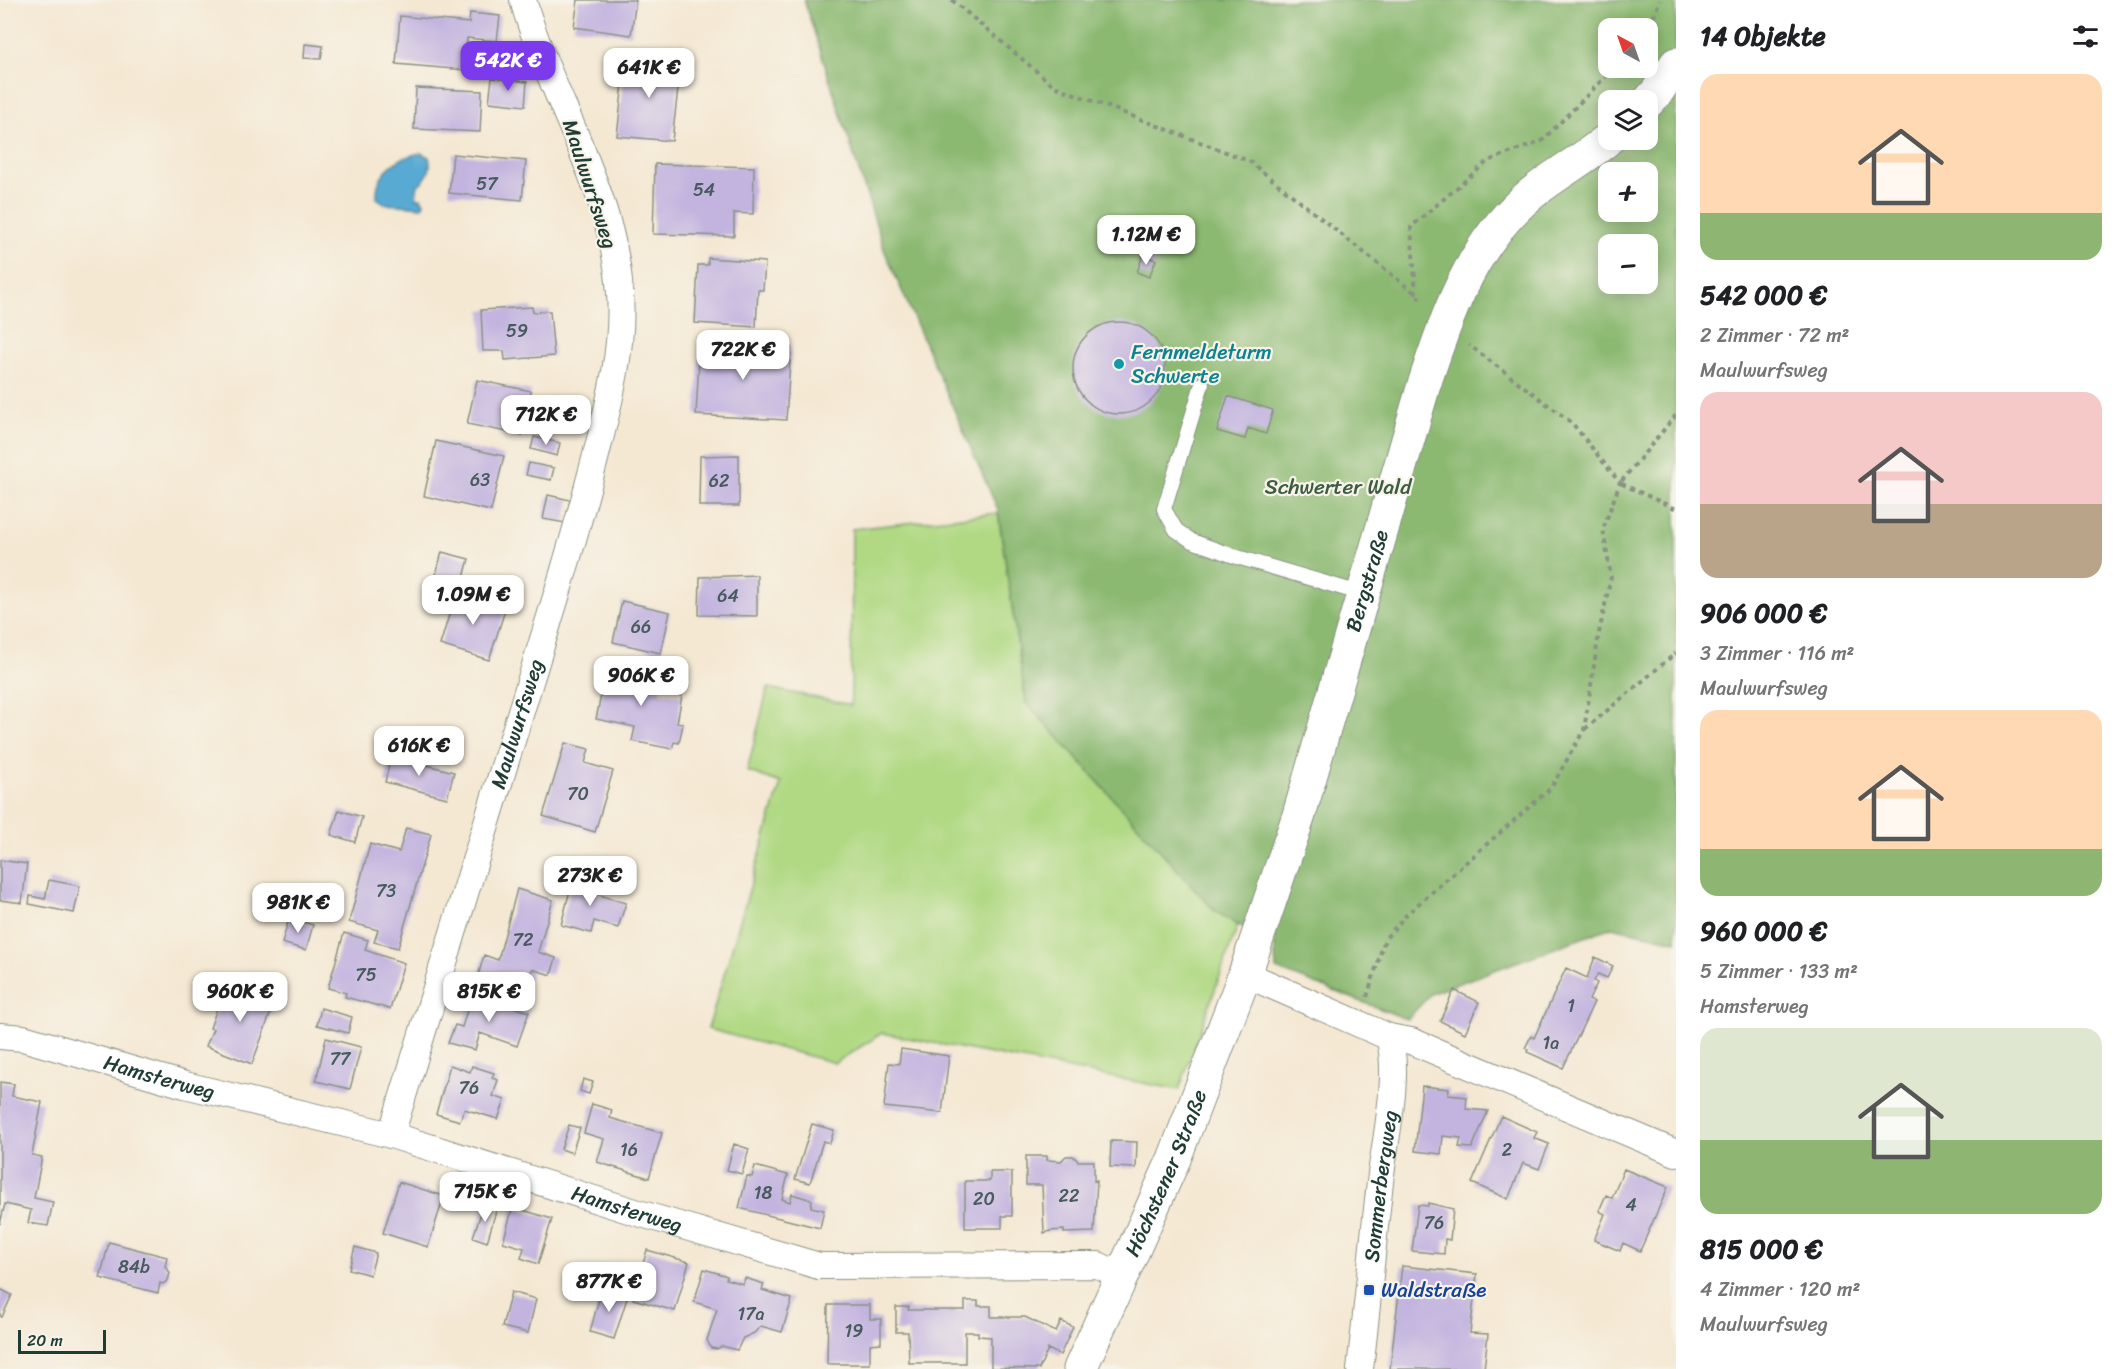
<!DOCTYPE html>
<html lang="de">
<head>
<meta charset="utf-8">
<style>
  body { margin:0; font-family:Sriracha,sans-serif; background:#f6f6f6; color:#202124; height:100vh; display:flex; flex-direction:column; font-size:22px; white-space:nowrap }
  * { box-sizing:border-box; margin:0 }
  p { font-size:20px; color:#757577 }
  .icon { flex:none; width:33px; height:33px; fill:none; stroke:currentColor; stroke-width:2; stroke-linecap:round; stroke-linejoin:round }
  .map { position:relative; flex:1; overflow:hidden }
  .sheet { display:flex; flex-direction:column; background:#fff; width:450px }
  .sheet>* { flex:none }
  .needle { width:39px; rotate:320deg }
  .controls { position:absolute; left:1598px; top:18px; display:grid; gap:12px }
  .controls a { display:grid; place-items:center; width:60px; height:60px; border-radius:12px; background:#fff; box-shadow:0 3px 15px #0003; font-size:30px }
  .scale { position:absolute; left:18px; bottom:15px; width:88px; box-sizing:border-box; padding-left:6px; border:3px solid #1f3d34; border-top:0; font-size:16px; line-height:21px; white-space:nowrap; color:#1f3d34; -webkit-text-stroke:4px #f7f3e8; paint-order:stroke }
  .price { position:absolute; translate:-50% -51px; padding:0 14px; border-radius:12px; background:#fff; color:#222; font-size:20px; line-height:39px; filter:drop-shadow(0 2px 3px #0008) }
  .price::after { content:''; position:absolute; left:50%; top:36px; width:18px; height:14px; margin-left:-9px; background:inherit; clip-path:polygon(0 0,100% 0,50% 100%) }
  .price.active { background:#7c3aed; color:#fff }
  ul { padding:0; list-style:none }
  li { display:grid; align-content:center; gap:12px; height:318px; padding:0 24px }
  li span { display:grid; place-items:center; height:186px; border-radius:18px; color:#555 }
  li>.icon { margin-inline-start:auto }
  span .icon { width:108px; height:108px; fill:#fffc; stroke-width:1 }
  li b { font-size:26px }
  h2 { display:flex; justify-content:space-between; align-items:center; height:72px; padding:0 24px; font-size:26px }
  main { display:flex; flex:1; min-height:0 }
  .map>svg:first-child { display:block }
  .green { fill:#b1d984; stroke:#688b5c; stroke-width:1.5 }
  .forest { fill:#8cb972; stroke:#567b53; stroke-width:1.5; fill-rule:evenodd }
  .water { fill:#58aad3; stroke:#3c7484; stroke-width:1.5 }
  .building { fill:#c2b4df }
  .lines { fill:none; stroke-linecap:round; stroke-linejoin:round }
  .lane-casing { stroke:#8a9284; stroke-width:16 }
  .street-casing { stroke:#8a9284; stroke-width:28 }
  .secondary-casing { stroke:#8a9284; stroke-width:35 }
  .path { stroke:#8a9284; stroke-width:4; stroke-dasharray:4.5 4.5; stroke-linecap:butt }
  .lane { stroke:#fff; stroke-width:14 }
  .street { stroke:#fff; stroke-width:26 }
  .secondary { stroke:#fff; stroke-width:33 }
  .culture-dot { fill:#0f9aa8; stroke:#f7f3e8; stroke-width:2 }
  .transit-dot { fill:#1a4fb4; stroke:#f7f3e8; stroke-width:2 }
  .labels { text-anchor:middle; stroke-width:4.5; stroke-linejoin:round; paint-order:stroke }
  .number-label { font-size:18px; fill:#485b5f }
  .street-label { font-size:21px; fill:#1f3d34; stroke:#f7f3e8 }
  .culture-label { font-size:21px; fill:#0d838f; stroke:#f7f3e8; text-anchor:start }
  .park-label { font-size:21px; fill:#3c5c44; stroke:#f7f3e8 }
  .transit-label { font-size:21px; fill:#164399; stroke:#f7f3e8; text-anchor:start }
</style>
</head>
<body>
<main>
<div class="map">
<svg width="1676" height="1369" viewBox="0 0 1676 1369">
  <rect width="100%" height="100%" fill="#f7f3e8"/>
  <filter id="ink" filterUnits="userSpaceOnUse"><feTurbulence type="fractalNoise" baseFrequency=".0167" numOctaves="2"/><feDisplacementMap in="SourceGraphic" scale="12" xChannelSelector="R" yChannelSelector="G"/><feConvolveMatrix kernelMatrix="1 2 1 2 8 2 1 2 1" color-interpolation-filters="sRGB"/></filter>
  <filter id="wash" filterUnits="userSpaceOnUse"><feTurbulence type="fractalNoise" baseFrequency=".008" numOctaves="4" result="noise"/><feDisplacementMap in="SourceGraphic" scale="24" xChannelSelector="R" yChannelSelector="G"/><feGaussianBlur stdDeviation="1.35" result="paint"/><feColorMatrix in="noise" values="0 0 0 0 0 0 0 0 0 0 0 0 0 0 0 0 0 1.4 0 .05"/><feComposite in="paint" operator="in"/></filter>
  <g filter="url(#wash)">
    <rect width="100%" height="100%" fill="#f4e8d3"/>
    <path class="green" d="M998 513 1026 702 1215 911 1238 925 1179 1090 882 1033 835 1063 708 1029 781 783 747 771 768 688 851 705 852 529Z"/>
    <path class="forest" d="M804 0H1676V941L1612 927 1432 993 1407 1019 1276 969 1274 938 1238 925 1215 911 1026 702 998 510 885 252ZM1608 28H1647V68H1608ZM1608 100H1647V140H1608ZM1608 172H1647V212H1608ZM1608 244H1647V284H1608Z"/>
    <path class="water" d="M421 153 429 157C432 169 428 178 418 185L416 198H421L424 203 422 207 386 204 377 198C375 172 397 157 421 153Z"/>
    <g id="blocks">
      <path class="building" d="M578 0H636L631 35 574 27Z
        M470 13 500 16 497 41 467 38 465 70 396 64 400 16 469 23Z
        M305 44 323 46 321 59 304 58Z
        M626 57 681 62 672 141 617 136Z
        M492 78 527 82 525 106 489 102Z
        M416 88 482 91 480 132 414 129Z
        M453 154 526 161 522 200 449 193Z
        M655 164 754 167 753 214 734 213V236L653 234Z
        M1143 255 1156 260 1149 277 1137 272Z
        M708 258 765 262 763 290H758L756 327 695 323 698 265H708Z
        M532 307 533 312 550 311 554 356 505 360 504 351H483L481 310Z
        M1073 368a46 46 0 1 1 92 0a46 46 0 1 1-92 0Z
        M700 342 791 347 786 420 696 415Z
        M477 380 531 391 522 435 467 424Z
        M1228 396 1273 410 1266 434 1248 428 1245 439 1217 431Z
        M534 437 560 443 557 456 531 449Z
        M436 441 504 456 491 511 424 496Z
        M739 455V506H699L700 456Z
        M529 463 554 468 551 480 526 475Z
        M548 495 570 500 565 523 543 519Z
        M442 552 469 559 462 585 435 578Z
        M757 575V616L699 615 700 577Z
        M456 592 506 607 489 660 440 645Z
        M622 601 670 612 661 653 613 642Z
        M607 666 662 678 660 692 682 696 677 723 683 724 679 743 674 742 672 749 632 741 635 727 596 719Z
        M565 743 589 749 585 763 613 771 595 832 543 816Z
        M391 756 454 772 447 798 385 782Z
        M339 810 362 817 355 842 331 835Z
        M406 828 431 834 398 948 374 942 378 930 349 922 370 844 399 852Z
        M0 860 27 864 22 903 0 900Z
        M574 875 599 882 596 894 626 903 618 928 594 921 591 933 561 925Z
        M49 880 80 886 74 913 29 904 30 896 45 899Z
        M517 889 553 900 538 952 556 958 551 975 532 969 528 984 504 978 500 990 476 984 484 955 498 960Z
        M289 918 313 925 306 950 282 943Z
        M344 933 368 940 365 950 404 963 390 1009 345 997 346 993 328 988Z
        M1595 957 1613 966 1607 978 1598 974 1594 981 1597 983 1589 1000 1594 1002 1563 1068 1527 1052 1528 1050 1525 1048 1531 1036 1534 1038 1566 968 1587 978Z
        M229 983 275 1001 252 1064 206 1046 213 1029 210 1028 215 1014 220 998 223 999Z
        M1454 990 1479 1002 1465 1033 1440 1021Z
        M472 994 529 1012 517 1046 480 1033 475 1050 448 1043 455 1025 462 1027Z
        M321 1008 352 1017 348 1033 317 1025Z
        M326 1038 361 1047 350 1089 316 1081Z
        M901 1049 949 1056 942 1113 884 1107 889 1063 899 1064Z
        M450 1065 470 1072 472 1066 494 1073 492 1078 498 1080 493 1096 505 1100 498 1119 464 1109 460 1121 436 1114Z
        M583 1079 593 1082 589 1094 580 1091Z
        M0 1082 14 1084 12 1096 42 1102 32 1155 42 1157 34 1198 53 1202 48 1226 28 1223 31 1210 5 1204 0 1224Z
        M1422 1086 1449 1089 1448 1095 1467 1097 1466 1109 1488 1111 1472 1148 1459 1147 1461 1138 1443 1136 1441 1154 1415 1151Z
        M592 1104 612 1110 610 1118 662 1133 649 1178 597 1162 604 1139 584 1133Z
        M1501 1116 1537 1132 1534 1138 1549 1144 1539 1169 1523 1163 1508 1199 1472 1183Z
        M812 1124 834 1130 830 1143 823 1141 810 1183 795 1179Z
        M569 1125 580 1128 572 1153 561 1149Z
        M1111 1141 1137 1142 1136 1168 1110 1167Z
        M734 1144 749 1149 742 1174 727 1170Z
        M1026 1156H1047V1160L1061 1161 1066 1156H1073L1078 1161H1094V1181L1097 1180 1094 1232 1064 1233V1230L1050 1231 1044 1233 1042 1185H1026Z
        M755 1166 788 1175 782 1199 790 1202 792 1194 812 1200 811 1207 824 1210 820 1228 739 1208 747 1176 752 1177Z
        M1624 1169 1668 1187 1640 1251 1623 1243 1620 1251 1594 1240 1605 1214 1599 1211 1606 1195 1612 1198Z
        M990 1172H1012V1216H1002V1228H965V1181H990Z
        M399 1182 444 1196 428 1247 383 1233Z
        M1428 1203 1453 1209 1450 1240 1445 1239 1444 1254 1412 1251 1418 1205 1428 1206Z
        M484 1204 497 1208 487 1242 473 1237Z
        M513 1207 552 1219 538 1264 521 1258 524 1248 503 1242Z
        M109 1242 167 1257 165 1267 167 1268 170 1273 168 1280 163 1284 160 1283 158 1293 100 1278Z
        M355 1247 376 1253 370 1275 349 1269Z
        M647 1250 689 1262 675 1311 633 1299Z
        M1402 1266 1477 1274 1470 1333 1488 1334 1484 1369H1390Z
        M704 1269 727 1276 726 1279 743 1284 745 1278 764 1284 762 1290 792 1299 782 1332 761 1326 754 1333 743 1338 737 1350 722 1346 717 1349 711 1348 707 1340 717 1309 694 1302Z
        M602 1288 628 1295 614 1339 590 1332Z
        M0 1289 12 1295 2 1317 0 1316Z
        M511 1292 536 1299 528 1333 502 1327Z
        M965 1301H978V1306H991V1317H1025L1056 1332 1061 1321 1073 1327 1060 1355 1048 1349 1039 1369 991 1368V1337L978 1336V1332H965V1363H909L908 1332H896V1307H909L908 1310H965Z
        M828 1305H870V1319H881V1343L870 1344V1364H827Z"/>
    </g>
  </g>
  <g filter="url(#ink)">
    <use href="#blocks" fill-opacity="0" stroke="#8a9284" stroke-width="1.5"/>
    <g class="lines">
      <g class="lane-casing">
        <path id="lane" d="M1202 384 1164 509 1176 530 1192 541 1234 556 1363 594"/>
      </g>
      <g class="street-casing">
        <g id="street">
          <path d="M1245 974 1389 1037 1411 1041 1676 1153"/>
          <path id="s1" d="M0 1036 23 1038 185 1085 391 1135 635 1212 819 1266 1098 1265 1123 1277"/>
          <path id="s2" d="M391 1135C441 972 491 809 541 646 560 585 578 524 594 463 608 407 624 351 620 293 613 188 551 99 523 0"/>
          <path id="s3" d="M1360 1369C1367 1310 1372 1251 1379 1191 1383 1148 1401 1077 1389 1037"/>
        </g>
      </g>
      <g class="secondary-casing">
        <g id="secondary">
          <path d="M1647 103 1657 92 1676 64"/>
          <path id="s4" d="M1080 1369 1174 1159 1245 974 1299 815 1423 388C1445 320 1469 250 1523 201 1549 177 1581 162 1608 139"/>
        </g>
      </g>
      <path class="path" d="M952 0 1054 86 1249 161 1416 294 1421 300
        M1647 34 1660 0
        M1416 294 1411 227 1488 161 1542 141 1614 68
        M1676 415 1620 483 1676 509
        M1585 729 1676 653
        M1367 997 1385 939 1407 914 1551 788 1584 730 1599 633 1611 577 1603 529 1620 483 1572 423 1469 345"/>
      <use href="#lane" class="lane"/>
      <use href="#street" class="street"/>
      <use href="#secondary" class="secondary"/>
    </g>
  </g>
  <circle class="culture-dot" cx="1119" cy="364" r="6"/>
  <rect class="transit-dot" x="1363" y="1284" width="12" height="12" rx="3"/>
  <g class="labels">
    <g class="number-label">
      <text x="487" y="190">57</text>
      <text x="704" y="196">54</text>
      <text x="517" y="337">59</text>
      <text x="480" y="486">63</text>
      <text x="719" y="487">62</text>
      <text x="728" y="602">64</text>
      <text x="641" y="633">66</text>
      <text x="578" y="800">70</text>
      <text x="386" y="897">73</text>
      <text x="523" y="946">72</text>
      <text x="366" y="981">75</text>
      <text x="1571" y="1012">1</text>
      <text x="1551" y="1049">1a</text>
      <text x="340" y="1065">77</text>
      <text x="469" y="1094">76</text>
      <text x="629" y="1156">16</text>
      <text x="1507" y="1156">2</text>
      <text x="763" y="1199">18</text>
      <text x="1069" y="1202">22</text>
      <text x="984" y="1205">20</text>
      <text x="1631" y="1211">4</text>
      <text x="1434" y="1229">76</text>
      <text x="134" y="1273">84b</text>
      <text x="751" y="1320">17a</text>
      <text x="854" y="1337">19</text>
    </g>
    <g class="street-label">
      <text transform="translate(590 184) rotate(72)" y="7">Maulwurfsweg</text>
      <text dy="7" stroke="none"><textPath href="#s4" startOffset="840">Bergstraße</textPath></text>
      <text dy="7" stroke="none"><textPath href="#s2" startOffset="430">Maulwurfsweg</textPath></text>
      <text dy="7" stroke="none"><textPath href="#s1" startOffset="165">Hamsterweg</textPath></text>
      <text dy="7" stroke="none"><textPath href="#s4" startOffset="214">Höchstener Straße</textPath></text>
      <text dy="7" stroke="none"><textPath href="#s3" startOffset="184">Sommerbergweg</textPath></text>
      <text dy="7" stroke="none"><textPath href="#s1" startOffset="651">Hamsterweg</textPath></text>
    </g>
    <g class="culture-label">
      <text x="1131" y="359">Fernmeldeturm<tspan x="1131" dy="24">Schwerte</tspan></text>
    </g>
    <g class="park-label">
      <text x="1338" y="494">Schwerter Wald</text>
    </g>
    <g class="transit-label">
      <text x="1381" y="1297">Waldstraße</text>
    </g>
  </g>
</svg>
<div class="controls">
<a><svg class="needle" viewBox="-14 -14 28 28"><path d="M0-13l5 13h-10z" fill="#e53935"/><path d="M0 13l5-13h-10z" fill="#757577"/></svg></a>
<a><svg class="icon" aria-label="layers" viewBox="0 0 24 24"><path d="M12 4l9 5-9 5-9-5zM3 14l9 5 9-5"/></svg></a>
<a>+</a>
<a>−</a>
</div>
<div class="scale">20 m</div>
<b class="price active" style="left:508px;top:92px">542K €</b>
<b class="price" style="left:649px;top:99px">641K €</b>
<b class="price" style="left:1146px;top:266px">1.12M €</b>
<b class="price" style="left:743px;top:381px">722K €</b>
<b class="price" style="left:546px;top:446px">712K €</b>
<b class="price" style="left:473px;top:626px">1.09M €</b>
<b class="price" style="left:641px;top:707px">906K €</b>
<b class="price" style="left:419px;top:777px">616K €</b>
<b class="price" style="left:590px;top:907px">273K €</b>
<b class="price" style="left:298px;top:934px">981K €</b>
<b class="price" style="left:240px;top:1023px">960K €</b>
<b class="price" style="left:489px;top:1023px">815K €</b>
<b class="price" style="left:485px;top:1223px">715K €</b>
<b class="price" style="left:609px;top:1313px">877K €</b>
</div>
<section class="sheet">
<h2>14 Objekte<svg class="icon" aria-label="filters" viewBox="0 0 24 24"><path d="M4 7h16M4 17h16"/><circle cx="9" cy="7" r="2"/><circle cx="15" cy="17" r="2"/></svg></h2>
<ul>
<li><span style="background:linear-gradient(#ffd9b3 75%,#8fb573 0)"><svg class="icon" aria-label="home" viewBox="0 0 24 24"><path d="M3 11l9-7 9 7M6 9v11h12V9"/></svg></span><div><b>542 000 €</b><p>2 Zimmer · 72 m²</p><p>Maulwurfsweg</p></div></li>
<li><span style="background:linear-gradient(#f6c9c9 60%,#b9a48a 0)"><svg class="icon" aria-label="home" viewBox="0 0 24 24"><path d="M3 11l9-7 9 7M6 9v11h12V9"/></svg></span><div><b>906 000 €</b><p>3 Zimmer · 116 m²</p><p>Maulwurfsweg</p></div></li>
<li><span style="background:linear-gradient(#ffd9b3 75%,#8fb573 0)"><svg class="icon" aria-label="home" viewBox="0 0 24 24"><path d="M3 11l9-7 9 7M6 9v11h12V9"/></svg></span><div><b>960 000 €</b><p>5 Zimmer · 133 m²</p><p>Hamsterweg</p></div></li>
<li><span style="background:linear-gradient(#dfe7d0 60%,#8fb573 0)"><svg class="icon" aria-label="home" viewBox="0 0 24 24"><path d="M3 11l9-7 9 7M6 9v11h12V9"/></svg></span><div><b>815 000 €</b><p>4 Zimmer · 120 m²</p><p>Maulwurfsweg</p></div></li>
</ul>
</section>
</main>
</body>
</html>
